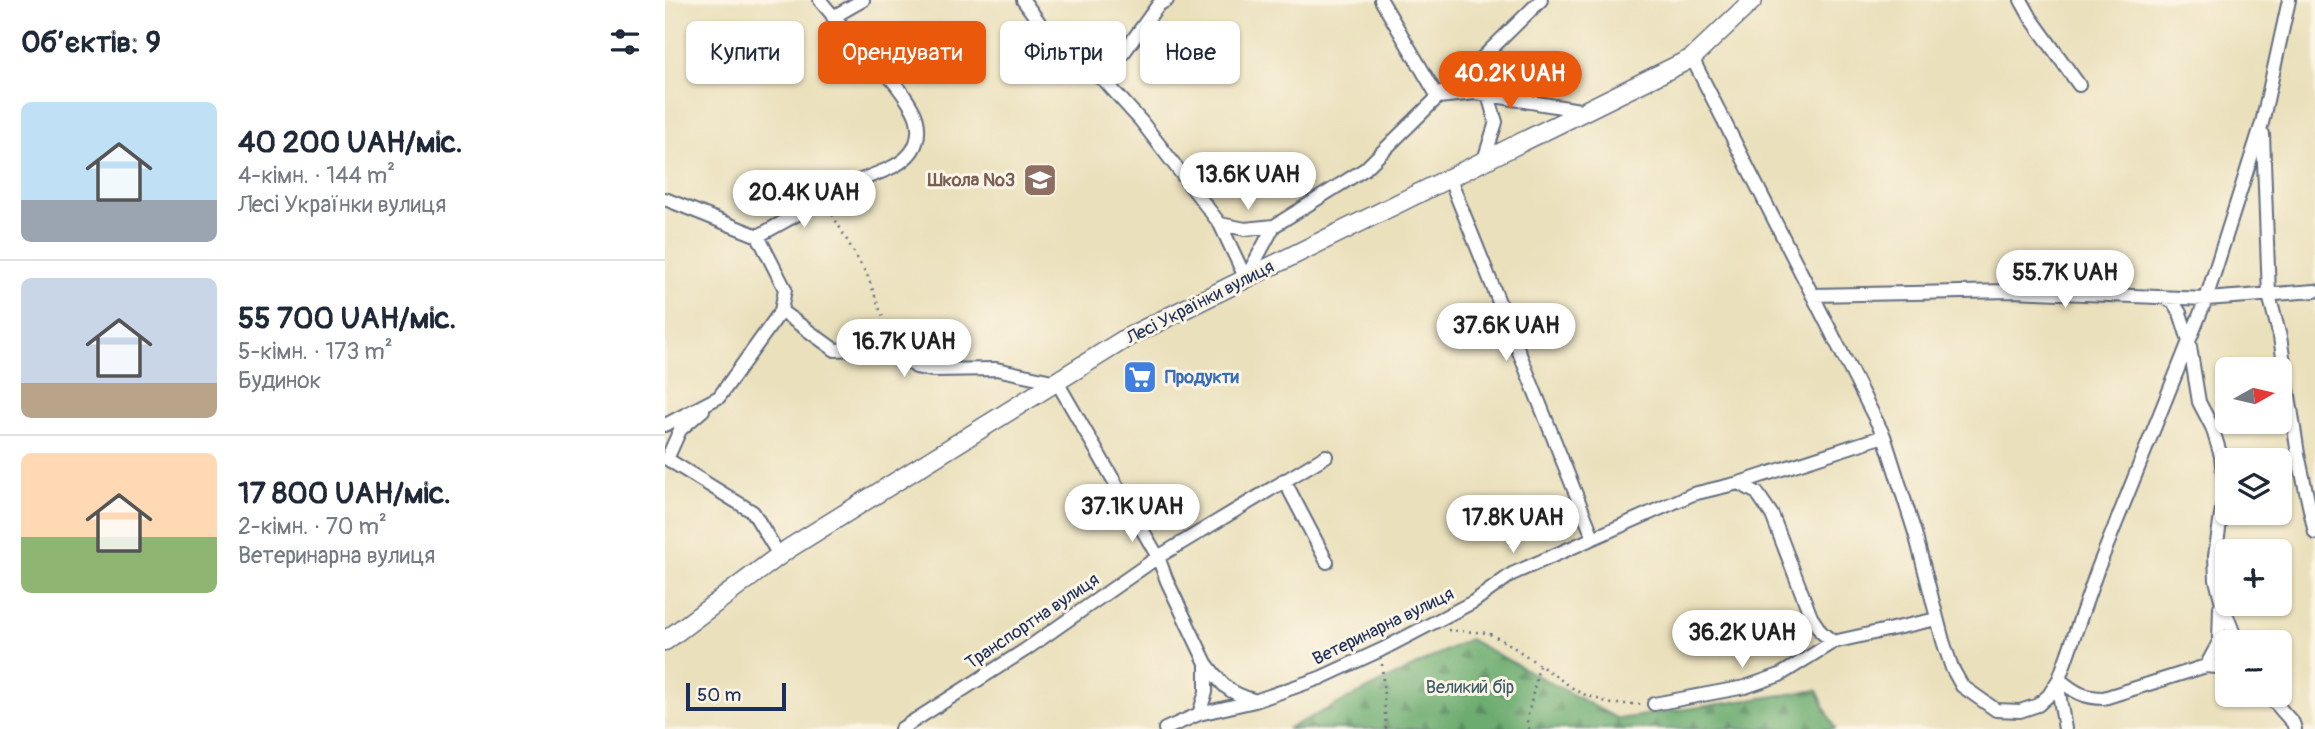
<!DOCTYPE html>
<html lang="uk">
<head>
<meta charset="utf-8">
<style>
  body { margin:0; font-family:Pangolin,sans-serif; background:#f6f6f7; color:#1f2937; height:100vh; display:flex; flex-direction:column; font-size:26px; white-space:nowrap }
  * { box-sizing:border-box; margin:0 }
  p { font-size:23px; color:#747a83 }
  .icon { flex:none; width:38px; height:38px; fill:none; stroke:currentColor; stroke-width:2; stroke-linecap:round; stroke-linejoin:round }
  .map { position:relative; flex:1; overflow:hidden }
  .drawer { display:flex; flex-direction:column; background:#fff; width:665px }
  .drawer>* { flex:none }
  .banner { position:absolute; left:21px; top:21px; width:665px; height:63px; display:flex; gap:14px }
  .needle { width:46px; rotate:82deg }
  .tools { position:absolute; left:1550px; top:357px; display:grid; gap:14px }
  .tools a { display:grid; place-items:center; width:77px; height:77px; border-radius:10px; background:#fff; box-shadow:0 2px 5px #0004; font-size:35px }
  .scale { position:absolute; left:21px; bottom:18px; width:100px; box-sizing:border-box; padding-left:7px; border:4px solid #1b2f5e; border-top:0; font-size:19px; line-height:24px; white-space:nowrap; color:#1b2f5e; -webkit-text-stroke:5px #fcf5e5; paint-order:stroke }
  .price { position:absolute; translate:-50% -60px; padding:0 16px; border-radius:24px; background:#fff; color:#222; font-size:23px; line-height:46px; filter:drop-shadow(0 2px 4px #0008) }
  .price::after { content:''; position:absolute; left:50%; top:42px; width:21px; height:16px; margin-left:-10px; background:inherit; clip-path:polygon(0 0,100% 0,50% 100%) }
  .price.on { background:#ea580c; color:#fff }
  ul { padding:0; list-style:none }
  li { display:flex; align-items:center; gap:21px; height:175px; padding:0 21px }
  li+li { border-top:2px solid #e0e1e3 }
  li span { display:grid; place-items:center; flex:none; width:196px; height:140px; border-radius:10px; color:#555 }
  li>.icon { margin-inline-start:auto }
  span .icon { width:84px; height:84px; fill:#fffc; stroke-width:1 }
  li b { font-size:30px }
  h2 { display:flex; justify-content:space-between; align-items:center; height:84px; padding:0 21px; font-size:30px }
  .chip { padding:0 24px; border-radius:10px; background:#fff; box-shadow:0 2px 5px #0004; font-size:24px; line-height:63px }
  .chip.on { background:#ea580c; color:#fff }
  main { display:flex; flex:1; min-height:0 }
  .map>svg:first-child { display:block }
  .forest { fill:url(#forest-firs); stroke:#446e67; stroke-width:2 }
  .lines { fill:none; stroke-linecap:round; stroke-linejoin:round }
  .street-casing { stroke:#636d7f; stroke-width:16 }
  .secondary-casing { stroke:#636d7f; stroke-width:21 }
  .path { stroke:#636d7f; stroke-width:2.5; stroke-dasharray:2 5; stroke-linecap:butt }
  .street { stroke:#fff; stroke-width:12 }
  .secondary { stroke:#fff; stroke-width:18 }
  .labels { text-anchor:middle; stroke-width:6; stroke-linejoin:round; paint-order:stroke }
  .education-label { font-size:18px; font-weight:bold; fill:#785e54; stroke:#fcf5e5; text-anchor:end }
  .street-label { font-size:18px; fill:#1b2f5e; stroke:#fcf5e5 }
  .shop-label { font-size:18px; font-weight:bold; fill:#366cbe; stroke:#fcf5e5; text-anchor:start }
  .park-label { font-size:18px; fill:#3b5d69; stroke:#fcf5e5 }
</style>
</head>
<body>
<main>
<section class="drawer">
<h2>Об’єктів: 9<svg class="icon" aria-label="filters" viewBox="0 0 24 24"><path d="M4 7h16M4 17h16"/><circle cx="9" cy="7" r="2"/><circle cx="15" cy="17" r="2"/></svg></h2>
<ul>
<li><span style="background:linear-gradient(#bfe0f5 70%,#9aa5b1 0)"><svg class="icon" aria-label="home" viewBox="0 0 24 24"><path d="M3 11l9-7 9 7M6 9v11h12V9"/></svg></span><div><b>40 200 UAH/міс.</b><p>4-кімн. · 144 m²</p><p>Лесі Українки вулиця</p></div></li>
<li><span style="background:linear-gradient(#c9d6e8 75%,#b9a48a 0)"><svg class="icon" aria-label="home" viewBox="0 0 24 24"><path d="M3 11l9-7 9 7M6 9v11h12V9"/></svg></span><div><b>55 700 UAH/міс.</b><p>5-кімн. · 173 m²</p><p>Будинок</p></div></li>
<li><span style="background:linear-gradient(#ffd9b3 60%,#8fb573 0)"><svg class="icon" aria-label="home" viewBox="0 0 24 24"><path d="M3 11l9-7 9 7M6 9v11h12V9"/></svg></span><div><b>17 800 UAH/міс.</b><p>2-кімн. · 70 m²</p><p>Ветеринарна вулиця</p></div></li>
</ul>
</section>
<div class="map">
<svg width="1650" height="729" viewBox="0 0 1650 729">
  <defs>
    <pattern id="forest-firs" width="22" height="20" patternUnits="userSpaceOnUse" patternTransform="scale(1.75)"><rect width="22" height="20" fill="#6cac70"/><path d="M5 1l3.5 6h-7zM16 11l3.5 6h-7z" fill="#588c5f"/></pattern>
  </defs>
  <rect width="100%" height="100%" fill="#fcf5e5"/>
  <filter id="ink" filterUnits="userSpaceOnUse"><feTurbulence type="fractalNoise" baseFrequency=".0143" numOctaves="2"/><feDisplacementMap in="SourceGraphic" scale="14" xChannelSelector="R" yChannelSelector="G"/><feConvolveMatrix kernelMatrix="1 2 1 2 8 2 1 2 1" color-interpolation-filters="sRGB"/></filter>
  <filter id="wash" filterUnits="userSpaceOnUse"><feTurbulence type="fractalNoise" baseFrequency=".00686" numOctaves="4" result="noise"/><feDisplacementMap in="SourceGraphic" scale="28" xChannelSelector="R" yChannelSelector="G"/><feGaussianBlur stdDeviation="1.57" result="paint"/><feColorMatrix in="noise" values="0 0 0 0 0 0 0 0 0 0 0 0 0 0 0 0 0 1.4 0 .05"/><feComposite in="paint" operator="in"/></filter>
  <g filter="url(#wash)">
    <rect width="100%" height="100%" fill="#eae0bc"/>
    <path class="forest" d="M804 639 953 719 1152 690 1170 729H622Z"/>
  </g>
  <g filter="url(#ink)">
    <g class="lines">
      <g class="street-casing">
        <path id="street" d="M358 0 400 58 439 80 476 121 555 224 581 279
          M716 0 773 97 811 93 921 111
          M1356 0 1366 18 1414 85
          M168 17 198 0
          M1027 58 1219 436 1250 533 1278 641 1287 668 1297 686 1331 710 1355 711 1373 705 1384 695 1394 679 1433 568 1541 299 1597 123 1624 0
          M810 65 823 95 831 122 819 160
          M439 80 493 5 502 0
          M1598 134 1604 295 1615 337 1633 454 1650 533
          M784 177 928 537
          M0 199 93 236C126 218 159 199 192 182 211 172 233 170 247 151 255 139 255 123 248 110 227 71 183 37 155 0
          M555 224 580 229 609 226
          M581 278 609 226 700 169 773 97 810 65 876 0
          M1147 295 1346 291 1541 299 1650 291
          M1497 297 1508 302 1515 313 1524 341 1534 402 1547 427 1556 456 1560 489 1550 556 1551 580 1557 603 1572 642
          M116 311 170 350 225 347 251 367 268 370 331 369 392 382 493 557 502 581 541 663V692L534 714
          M38 410 15 430 2 459 88 512 114 555
          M0 425 54 397 116 311 120 289 93 236
          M619 480 662 562
          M1074 483 1092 493 1107 515 1146 617 1156 632 1168 642 1272 619
          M541 663C557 685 562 692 588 700
          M1541 666 1554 642 1555 607
          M1394 679C1409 692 1419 698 1439 698L1541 666 1563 668
          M1394 680V693L1400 729
          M1603 695 1628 723 1630 729
          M989 704 1080 687 1115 675 1168 642
          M236 729 360 650 493 557 661 456
          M500 729 534 714 590 701 655 678 716 650 808 602 847 574 1028 494 1074 483 1219 436"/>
      </g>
      <g class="secondary-casing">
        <path id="secondary" d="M0 641 123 549 463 337 1027 58 1088 0"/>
      </g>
      <path class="path" d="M169 208 167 214 203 277 224 334
        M783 630 823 633 844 644 915 693 947 704H977
        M717 664 721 729
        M864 729 862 720 874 666"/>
      <use href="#street" class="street"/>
      <use href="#secondary" class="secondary"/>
    </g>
  </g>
  <defs>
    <g id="school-square" transform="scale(1.75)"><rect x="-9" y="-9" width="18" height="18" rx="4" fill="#8d6e63" stroke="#fcf5e5"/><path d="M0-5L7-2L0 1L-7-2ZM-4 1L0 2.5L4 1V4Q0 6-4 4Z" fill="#fff"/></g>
    <g id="supermarket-square" transform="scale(1.75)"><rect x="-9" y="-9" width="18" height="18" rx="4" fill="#3f7fe0" stroke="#fcf5e5"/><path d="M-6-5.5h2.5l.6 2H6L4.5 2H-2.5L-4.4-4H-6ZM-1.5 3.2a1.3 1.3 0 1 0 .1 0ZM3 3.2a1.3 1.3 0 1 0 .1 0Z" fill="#fff"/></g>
  </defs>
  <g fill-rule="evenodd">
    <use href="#school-square" x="375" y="180"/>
    <use href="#supermarket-square" x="475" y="377"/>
  </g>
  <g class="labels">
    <g class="education-label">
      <text x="350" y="186">Школа №3</text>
    </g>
    <g class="street-label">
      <text transform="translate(535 302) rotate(-27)" y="6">Лесі Українки вулиця</text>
      <text transform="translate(367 621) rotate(-34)" y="6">Транспортна вулиця</text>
      <text transform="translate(718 626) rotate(-26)" y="6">Ветеринарна вулиця</text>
    </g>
    <g class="shop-label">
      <text x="500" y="383">Продукти</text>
    </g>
    <g class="park-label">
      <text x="805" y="693">Великий бір</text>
    </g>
  </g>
</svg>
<div class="tools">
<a><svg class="needle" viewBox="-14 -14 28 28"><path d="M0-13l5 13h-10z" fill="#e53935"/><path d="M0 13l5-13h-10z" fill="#747a83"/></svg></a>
<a><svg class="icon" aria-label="layers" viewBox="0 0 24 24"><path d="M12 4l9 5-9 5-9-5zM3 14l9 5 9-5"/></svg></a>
<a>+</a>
<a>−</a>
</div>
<div class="scale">50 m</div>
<b class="price on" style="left:845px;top:111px">40.2K UAH</b>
<b class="price" style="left:583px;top:212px">13.6K UAH</b>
<b class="price" style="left:139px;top:230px">20.4K UAH</b>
<b class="price" style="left:1400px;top:310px">55.7K UAH</b>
<b class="price" style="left:841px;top:363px">37.6K UAH</b>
<b class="price" style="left:239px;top:379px">16.7K UAH</b>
<b class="price" style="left:467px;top:544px">37.1K UAH</b>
<b class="price" style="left:848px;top:555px">17.8K UAH</b>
<b class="price" style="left:1077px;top:670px">36.2K UAH</b>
<div class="banner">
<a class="chip">Купити</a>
<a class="chip on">Орендувати</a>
<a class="chip">Фільтри</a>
<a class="chip">Нове</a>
</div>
</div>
</main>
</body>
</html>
